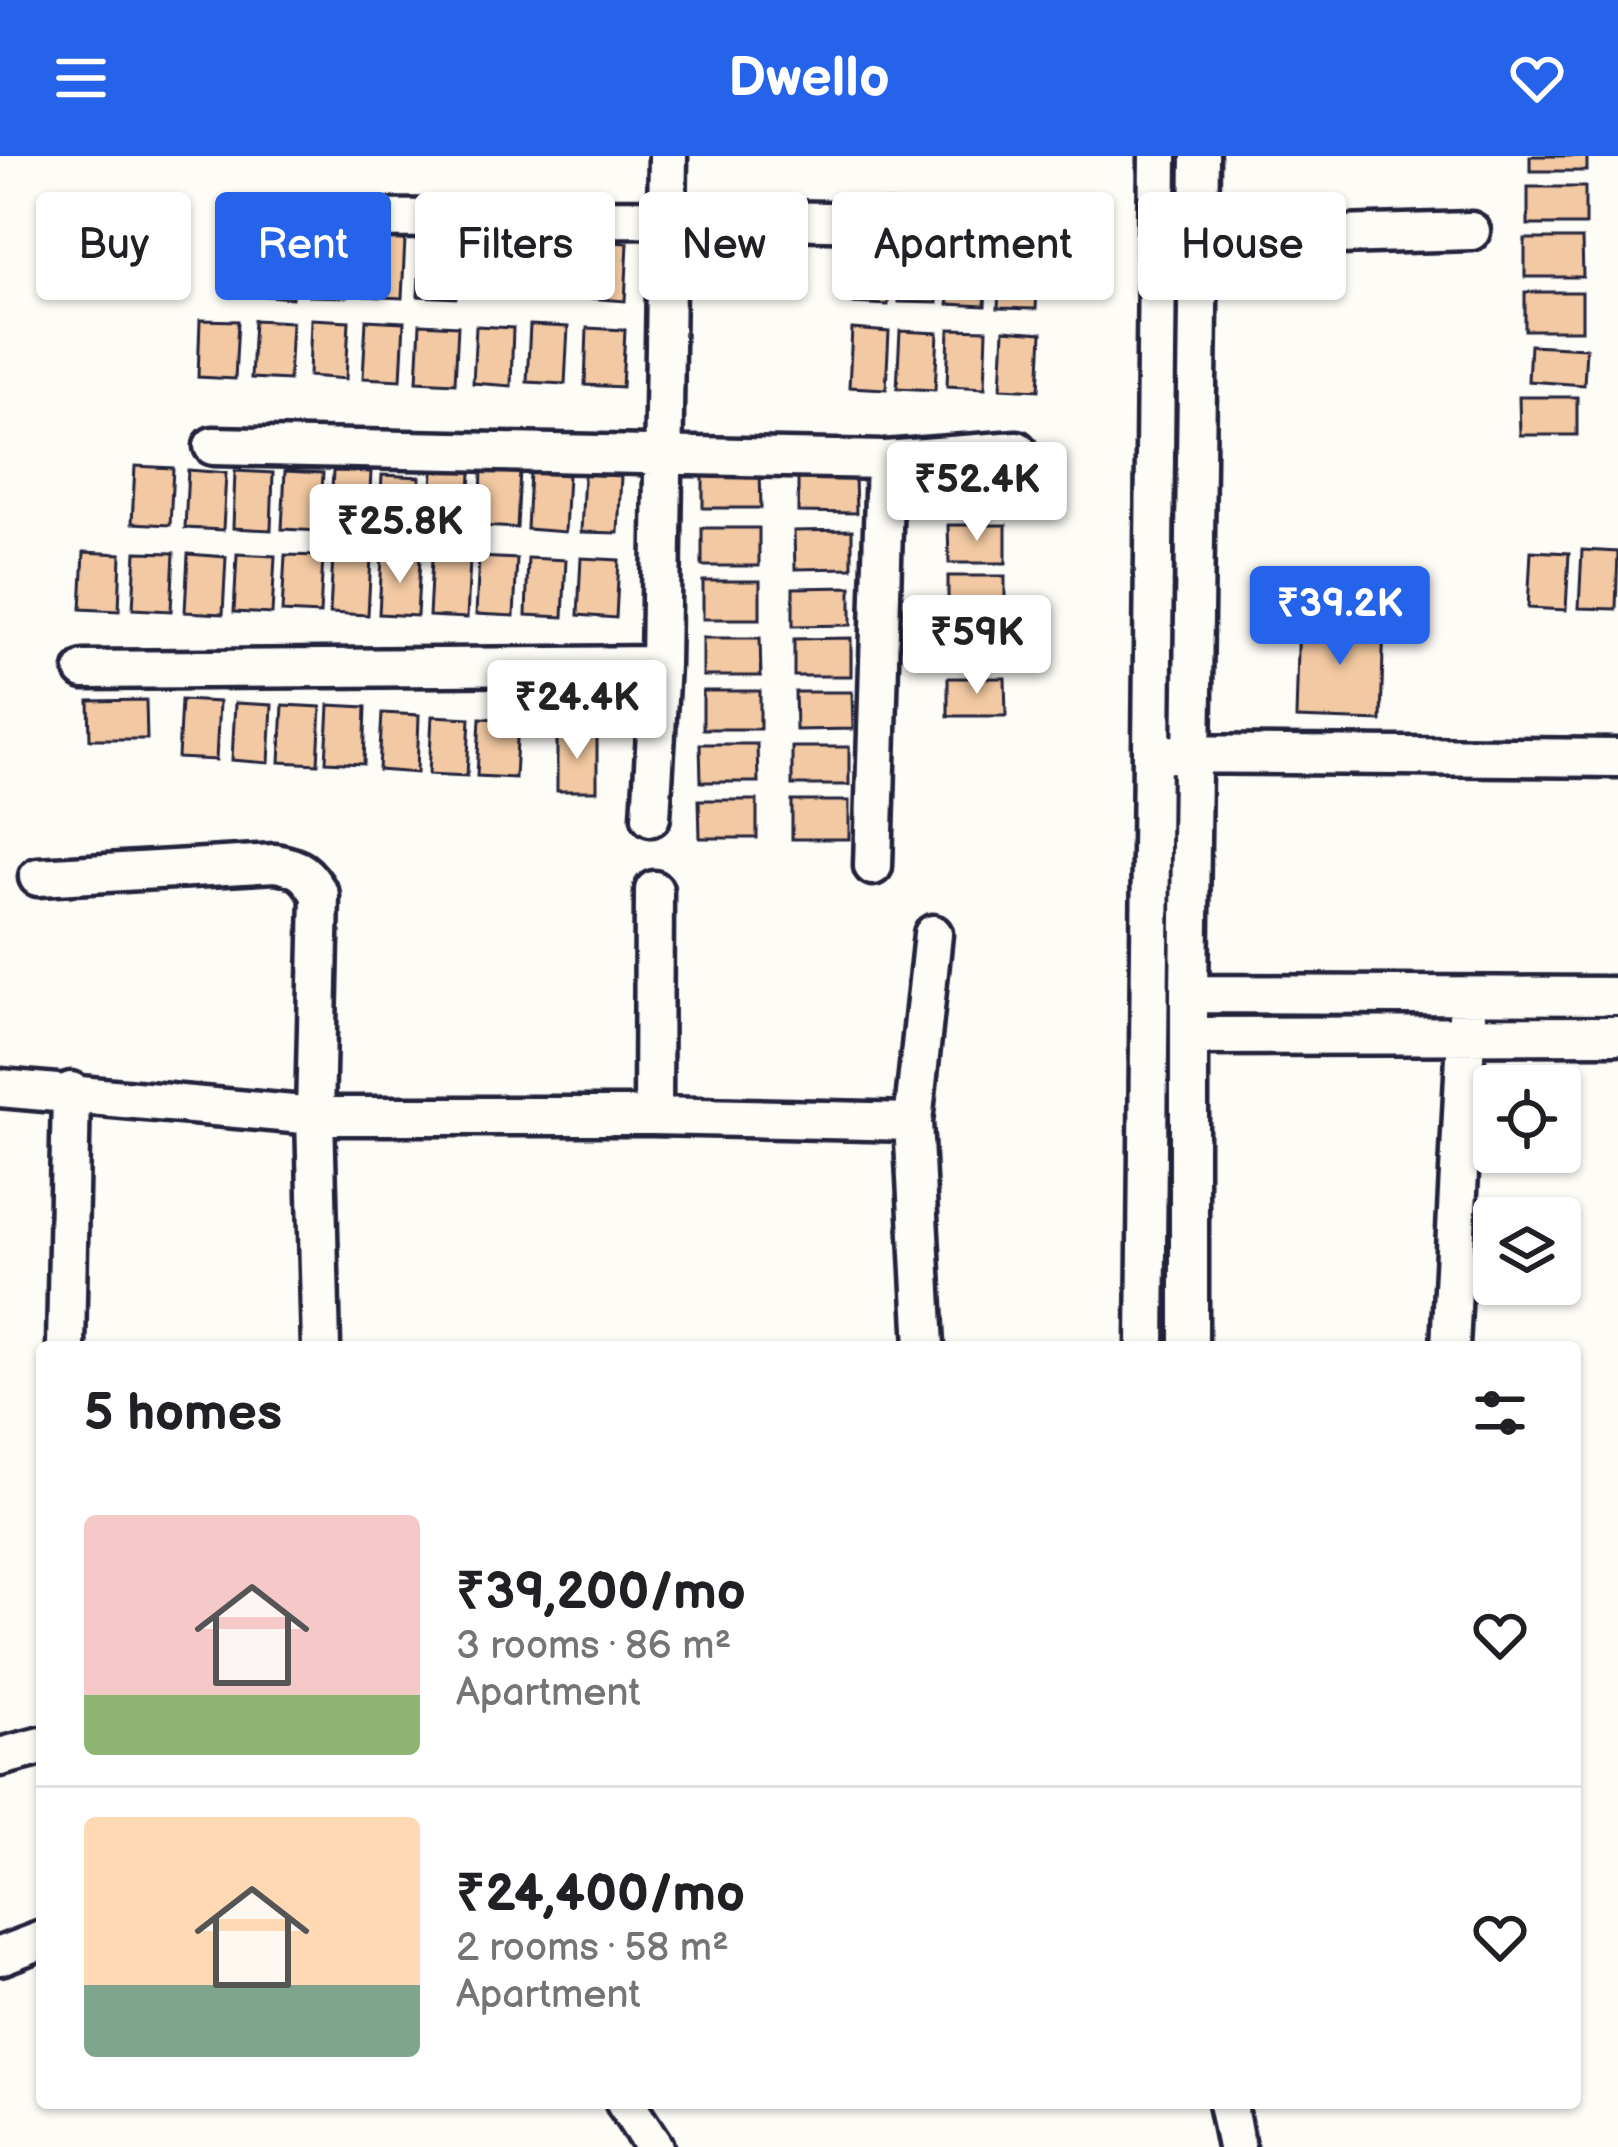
<!DOCTYPE html>
<html lang="en">
<head>
<meta charset="utf-8">
<style>
  body { margin:0; font-family:"Balsamiq Sans",sans-serif; background:#f6f6f6; color:#202124; height:100vh; display:flex; flex-direction:column; font-size:45px; white-space:nowrap }
  * { box-sizing:border-box; margin:0 }
  p { font-size:39px; color:#757577 }
  .icon { flex:none; width:66px; height:66px; fill:none; stroke:currentColor; stroke-width:2; stroke-linecap:round; stroke-linejoin:round }
  .map { position:relative; flex:1; overflow:hidden }
  .drawer { position:absolute; left:36px; top:1185px; width:1545px; height:768px; display:flex; flex-direction:column; background:#fff; border-radius:12px; box-shadow:0 3px 9px #0004 }
  .drawer>* { flex:none }
  .guide { position:absolute; left:36px; top:36px; width:1548px; height:108px; display:flex; gap:24px }
  .tools { position:absolute; left:1473px; top:909px; display:grid; gap:24px }
  .tools a { display:grid; place-items:center; width:108px; height:108px; border-radius:12px; background:#fff; box-shadow:0 3px 9px #0004; font-size:60px }
  .price { position:absolute; translate:-50% -102px; padding:0 27px; border-radius:12px; background:#fff; color:#222; font-size:39px; line-height:78px; filter:drop-shadow(0 3px 6px #0008) }
  .price::after { content:''; position:absolute; left:50%; top:72px; width:36px; height:27px; margin-left:-18px; background:inherit; clip-path:polygon(0 0,100% 0,50% 100%) }
  .price.active { background:#2563eb; color:#fff }
  ul { padding:0; list-style:none }
  li { display:flex; align-items:center; gap:36px; height:300px; padding:0 48px }
  li+li { border-top:3px solid #e0e0e0 }
  li span { display:grid; place-items:center; flex:none; width:336px; height:240px; border-radius:12px; color:#555 }
  li>.icon { margin-inline-start:auto }
  span .icon { width:144px; height:144px; fill:#fffc; stroke-width:1 }
  li b { font-size:51px }
  h2 { display:flex; justify-content:space-between; align-items:center; height:144px; padding:0 48px; font-size:51px }
  .tag { padding:0 42px; border-radius:12px; background:#fff; box-shadow:0 3px 9px #0004; font-size:42px; line-height:108px }
  .tag.active { background:#2563eb; color:#fff }
  header { display:flex; justify-content:space-between; align-items:center; height:156px; padding:0 48px; background:#2563eb; color:#fff; font-size:54px; font-weight:700 }
  .map>svg:first-child { display:block }
  .building { fill:#f2c9a2; stroke:#22223b; stroke-width:3 }
  .lines { fill:none; stroke-linecap:round; stroke-linejoin:round }
  .minor-casing { stroke:#22223b; stroke-width:45 }
  .minor { stroke:#fdfcf7; stroke-width:36 }
</style>
</head>
<body>
<header><svg class="icon" aria-label="menu" viewBox="0 0 24 24"><path d="M4 6h16M4 12h16M4 18h16"/></svg>Dwello<svg class="icon" aria-label="heart" viewBox="0 0 24 24"><path d="M12 20l-8-8c-3-5 5-10 8-4 3-6 11-1 8 4z"/></svg></header>
<div class="map">
<svg width="1618" height="1991" viewBox="0 0 1618 1991">
  <rect width="100%" height="100%" fill="#fdfcf7"/>
  <filter id="ink" filterUnits="userSpaceOnUse"><feTurbulence type="fractalNoise" baseFrequency=".00833" numOctaves="2"/><feDisplacementMap in="SourceGraphic" scale="24" xChannelSelector="R" yChannelSelector="G"/><feConvolveMatrix kernelMatrix="1 2 1 2 8 2 1 2 1" color-interpolation-filters="sRGB"/></filter>
  <g filter="url(#ink)">
    <path class="building" d="M1530 0H1587V15H1530Z
      M1528 31H1585V69H1528Z
      M257 82 295 84 292 142 254 139Z
      M312 82 349 84 347 141 309 140Z
      M367 82 405 84 402 142 364 140Z
      M421 83 459 85 456 142 418 140Z
      M480 83 518 85 515 142 477 140Z
      M531 83 569 85 566 143 528 141Z
      M1525 83H1582L1583 121H1525Z
      M591 85 628 87 625 145 588 142Z
      M901 88 939 90 937 147 899 146Z
      M854 90 891 92 888 149 851 147Z
      M950 91 988 93 985 150 948 148Z
      M1001 94 1039 96 1036 153 998 152Z
      M1525 136H1582V174H1525Z
      M311 163 349 165 346 223 309 220Z
      M200 164 238 165 235 223 198 221Z
      M254 164 292 166 289 224 251 222Z
      M366 164 404 166 401 224 363 222Z
      M420 168 458 170 455 227 417 225Z
      M530 169 568 171 565 228 527 226Z
      M476 170 513 172 511 230 473 227Z
      M587 172 625 174 622 231 585 229Z
      M852 173 889 176 886 233 849 231Z
      M949 173 987 174 985 232 947 230Z
      M1004 174 1042 177 1039 234 1001 232Z
      M900 175 938 177 935 234 897 232Z
      M1530 189 1586 192 1584 229 1528 225Z
      M1519 241H1577V279H1520Z
      M135 310 173 312 170 369 132 367Z
      M482 313 520 314 517 372 480 370Z
      M188 314 226 317 223 374 185 372Z
      M433 314 471 316 468 374 430 371Z
      M235 315 273 317 271 374 233 372Z
      M285 315 323 317 320 375 282 373Z
      M333 315 371 316 368 374 330 372Z
      M703 315H760L761 352H703Z
      M530 316 568 319 565 376 527 373Z
      M584 318 621 320 618 377 581 376Z
      M798 318 855 319 856 357 798 356Z
      M382 319 420 321 417 378 379 377Z
      M949 321H1006V358L949 359Z
      M948 369H1006V407H949Z
      M702 372H759V410H702Z
      M852 374V412L795 413 794 375Z
      M1582 394 1618 396 1616 453 1579 452Z
      M1531 395 1569 397 1566 454 1528 452Z
      M84 396 121 398 119 455 81 453Z
      M136 396 174 397 171 455 133 453Z
      M188 398 226 401 223 458 185 456Z
      M237 398 275 400 272 458 234 456Z
      M285 399 323 400 320 458 282 456Z
      M333 399 371 401 368 459 330 457Z
      M382 400 420 402 417 460 379 458Z
      M479 401 517 403 514 460 476 458Z
      M432 402 470 404 467 462 429 460Z
      M528 402 566 404 563 461 526 459Z
      M581 402 619 404 616 462 578 459Z
      M948 420H1005V458H948Z
      M703 425H760V463H703Z
      M851 431V469L793 470V432Z
      M1299 460 1384 463 1381 565 1296 562Z
      M1005 470 1006 508 948 509V471Z
      M703 482H760L761 520H703Z
      M851 482V520H794V483Z
      M948 522H1005L1006 560H948Z
      M703 535H760V573H703Z
      M795 536H852L853 573 796 574Z
      M146 544 147 583H90L89 545Z
      M181 544 219 546 216 604 178 602Z
      M235 547 272 549 269 607 232 604Z
      M283 549 321 551 318 608 280 606Z
      M329 549 366 551 364 608 326 606Z
      M382 557 419 559 417 617 379 614Z
      M432 560 470 562 467 620 429 618Z
      M480 562 518 564 515 622 477 620Z
      M557 578H597V635H557Z
      M700 588H757L758 626H701Z
      M792 591H849V629H792Z
      M699 644H757V682H700Z
      M792 645H849V683H792Z"/>
    <g class="lines">
      <g class="minor-casing">
        <path id="minor" d="M288 63 670 62 978 68
          M1175 84 1471 75
          M213 290 885 304 1017 294
          M84 514 660 509
          M1166 598 1618 602
          M651 661 660 509 668 0
          M873 710 885 304
          M38 721 275 707C300 711 307 717 320 739L315 960 321 1191
          M1189 838 1618 840
          M1189 880 1618 879
          M0 932 315 960H653L913 966
          M653 960 654 734
          M66 1191 71 935
          M925 1191 913 966 933 778
          M1146 1191 1158 0
          M1189 1191V838L1200 0
          M1450 1191 1467 861
          M0 1601 42 1590
          M0 1800 42 1784
          M625 1947 654 1991
          M1227 1947 1236 1991"/>
      </g>
      <use href="#minor" class="minor"/>
    </g>
  </g>
</svg>
<div class="tools">
<a><svg class="icon" aria-label="locate" viewBox="0 0 24 24"><circle cx="12" cy="12" r="6"/><path d="M12 2v4M12 18v4M2 12h4M18 12h4"/></svg></a>
<a><svg class="icon" aria-label="layers" viewBox="0 0 24 24"><path d="M12 4l9 5-9 5-9-5zM3 14l9 5 9-5"/></svg></a>
</div>
<b class="price" style="left:977px;top:388px">₹52.4K</b>
<b class="price" style="left:400px;top:430px">₹25.8K</b>
<b class="price active" style="left:1340px;top:512px">₹39.2K</b>
<b class="price" style="left:977px;top:541px">₹59K</b>
<b class="price" style="left:577px;top:606px">₹24.4K</b>
<div class="guide">
<a class="tag">Buy</a>
<a class="tag active">Rent</a>
<a class="tag">Filters</a>
<a class="tag">New</a>
<a class="tag">Apartment</a>
<a class="tag">House</a>
</div>
<section class="drawer">
<h2>5 homes<svg class="icon" aria-label="filters" viewBox="0 0 24 24"><path d="M4 7h16M4 17h16"/><circle cx="9" cy="7" r="2"/><circle cx="15" cy="17" r="2"/></svg></h2>
<ul>
<li><span style="background:linear-gradient(#f6c9c9 75%,#8fb573 0)"><svg class="icon" aria-label="home" viewBox="0 0 24 24"><path d="M3 11l9-7 9 7M6 9v11h12V9"/></svg></span><div><b>₹39,200/mo</b><p>3 rooms · 86 m²</p><p>Apartment</p></div><svg class="icon" aria-label="heart" viewBox="0 0 24 24"><path d="M12 20l-8-8c-3-5 5-10 8-4 3-6 11-1 8 4z"/></svg></li>
<li><span style="background:linear-gradient(#ffd9b3 70%,#7fa58c 0)"><svg class="icon" aria-label="home" viewBox="0 0 24 24"><path d="M3 11l9-7 9 7M6 9v11h12V9"/></svg></span><div><b>₹24,400/mo</b><p>2 rooms · 58 m²</p><p>Apartment</p></div><svg class="icon" aria-label="heart" viewBox="0 0 24 24"><path d="M12 20l-8-8c-3-5 5-10 8-4 3-6 11-1 8 4z"/></svg></li>
</ul>
</section>
</div>
</body>
</html>
